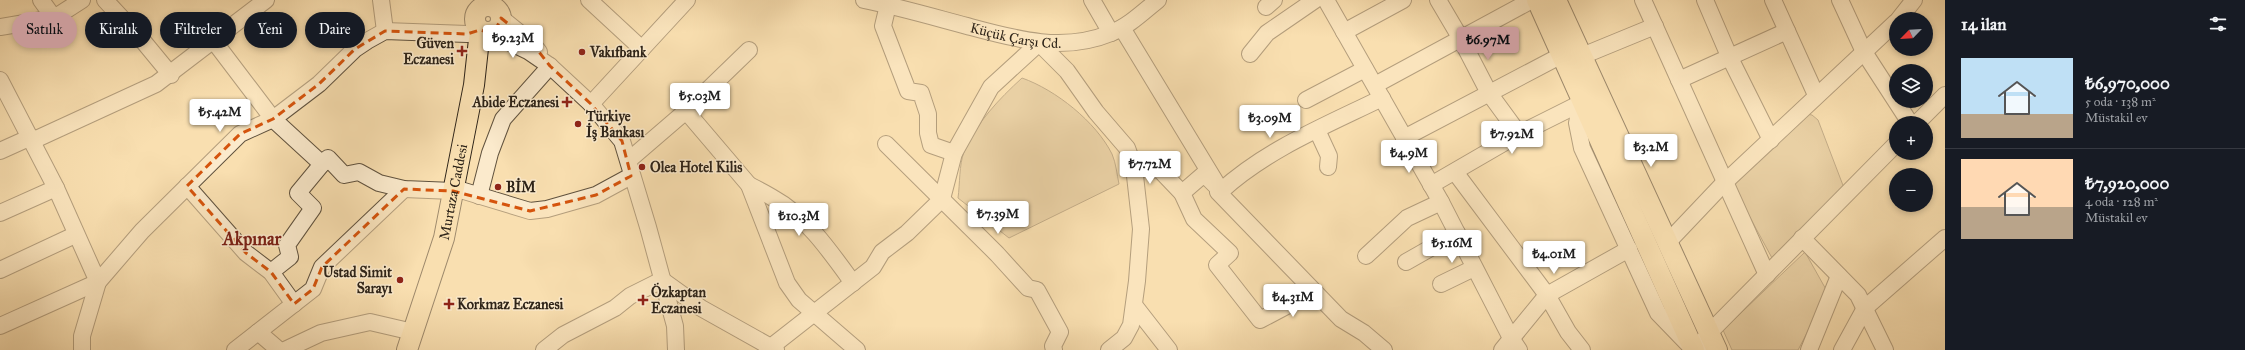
<!DOCTYPE html>
<html lang="tr">
<head>
<meta charset="utf-8">
<style>
  body { margin:0; font-family:"IM FELL Great Primer",serif; background:#20242c; color:#f1f3f6; height:100vh; display:flex; flex-direction:column; font-size:15px; white-space:nowrap }
  * { box-sizing:border-box; margin:0 }
  p { font-size:13px; color:#9ea1a6 }
  .icon { flex:none; width:22px; height:22px; fill:none; stroke:currentColor; stroke-width:2; stroke-linecap:round; stroke-linejoin:round }
  .map { position:relative; flex:1; overflow:hidden }
  .side { display:flex; flex-direction:column; background:#171b24; width:300px }
  .side>* { flex:none }
  .top-card { position:absolute; left:12px; top:12px; width:380px; height:36px; display:flex; gap:8px }
  .needle { width:26px; rotate:245deg }
  .buttons { position:absolute; left:1889px; top:12px; display:grid; gap:8px }
  .buttons a { display:grid; place-items:center; width:44px; height:44px; border-radius:50%; background:#171b24; box-shadow:0 2px 6px #0003; font-size:20px }
  .price { position:absolute; translate:-50% -34px; padding:0 9px; border-radius:4px; background:#fff; color:#222; font-size:13px; line-height:26px; filter:drop-shadow(0 1px 2px #0008) }
  .price::after { content:''; position:absolute; left:50%; top:24px; width:12px; height:9px; margin-left:-6px; background:inherit; clip-path:polygon(0 0,100% 0,50% 100%) }
  .price.active { background:#c59692; color:#111 }
  ul { padding:0; list-style:none }
  li { display:flex; align-items:center; gap:12px; height:100px; padding:0 16px }
  li+li { border-top:1px solid #363941 }
  li span { display:grid; place-items:center; flex:none; width:112px; height:80px; border-radius:0px; color:#555 }
  li>.icon { margin-inline-start:auto }
  span .icon { width:48px; height:48px; fill:#fffc; stroke-width:1 }
  li b { font-size:17px }
  h2 { display:flex; justify-content:space-between; align-items:center; height:48px; padding:0 16px; font-size:17px }
  .tag { padding:0 14px; border-radius:18px; background:#171b24; box-shadow:0 2px 6px #0003; font-size:14px; line-height:36px }
  .tag.active { background:#c59692; color:#111 }
  main { display:flex; flex:1; min-height:0 }
  .map>svg:first-child { display:block }
  .green { fill:#d6bf96; stroke:#827157 }
  .lines { fill:none; stroke-linecap:round; stroke-linejoin:round }
  .minor-casing { stroke:#60523e; stroke-width:18 }
  .major-casing { stroke:#2d2318; stroke-width:22 }
  .minor { stroke:#fbeacc; stroke-width:16 }
  .major { stroke:#f9dfb0; stroke-width:20 }
  .marked { fill:none; stroke:#d5540d; stroke-width:3; stroke-dasharray:8 5; stroke-linejoin:round }
  .poi-dot { fill:#8f2418; stroke:#fbeacc; stroke-width:1.5 }
  .labels { text-anchor:middle; stroke-width:3; stroke-linejoin:round; paint-order:stroke }
  .street-label { font-size:14px; fill:#2d2318; stroke:#fbeacc }
  .poi-label { font-size:14px; font-weight:bold; fill:#2d2318; stroke:#fbeacc; text-anchor:start }
  .district-label { font-size:18px; font-weight:bold; fill:#7a1f14; stroke:#fbeacc }
</style>
</head>
<body>
<main>
<div class="map">
<svg width="1945" height="350" viewBox="0 0 1945 350">
  <rect width="100%" height="100%" fill="#f9dfb0"/>
  <filter id="stains"><feTurbulence type="fractalNoise" baseFrequency=".005" numOctaves="4"/><feColorMatrix values="0 0 0 0 .2 0 0 0 0 .09 0 0 0 0 .02 0 0 0 .5 -.17"/></filter>
  <radialGradient id="worn" r=".72"><stop offset=".6" stop-color="#630" stop-opacity="0"/><stop offset="1" stop-color="#630" stop-opacity=".3"/></radialGradient>
  <path class="green" d="M1022 78C1056 90 1096 122 1112 154 1116 163 1117 175 1119 184L1009 238 958 198C960 184 959 165 964 152 976 123 999 99 1022 78Z
    M1806 114 1812 115 1818 120 1844 188 1772 258 1733 186Z
    M1805 252 1828 293 1798 350H1732L1723 330Z"/>
  <g class="lines">
    <g class="minor-casing">
      <g id="minor">
        <path d="M41 0 54 18"/>
        <path d="M105 0 143 41 171 75"/>
        <path d="M381 0 385 31"/>
        <path d="M589 0 642 49"/>
        <path id="s1" d="M864 0C899 7 933 17 967 26 1015 39 1063 53 1111 33 1129 26 1143 12 1158 0"/>
        <path d="M1092 0 1111 33"/>
        <path d="M1326 0 1441 202 1511 338 1519 350"/>
        <path d="M1438 0 1461 39 1489 93 1519 134"/>
        <path d="M1643 0 1767 275"/>
        <path d="M1705 0 1729 56 1771 140"/>
        <path d="M1773 0 1816 95"/>
        <path d="M1840 0 1864 52 1910 123"/>
        <path d="M490 5 492 0"/>
        <path d="M888 5 883 26 908 91 921 93 928 114V133L931 145 954 153"/>
        <path d="M1266 7 1274 0"/>
        <path d="M501 18 532 43 539 52"/>
        <path d="M1899 19 1914 0"/>
        <path d="M0 27 54 18 82 0"/>
        <path d="M1122 28 1221 191 1218 192 1341 319 1364 333 1384 350"/>
        <path d="M488 32 528 51 550 66 591 104 622 141 648 227 675 326 676 350"/>
        <path d="M1344 32 1403 0"/>
        <path d="M213 40 273 119 322 164 328 158 344 175 359 172 379 183 404 189 453 191"/>
        <path d="M1250 54 1267 33 1315 0"/>
        <path d="M1582 56 1655 26"/>
        <path d="M0 80 56 188 98 282 82 336V350"/>
        <path d="M1679 80 1787 31"/>
        <path d="M1375 85 1532 0"/>
        <path d="M1306 100 1365 69"/>
        <path d="M1581 103 1577 123 1582 148 1658 313 1689 345"/>
        <path d="M591 104 687 0"/>
        <path d="M686 111 749 185 787 283 799 300 857 350"/>
        <path d="M1917 123 1945 95"/>
        <path d="M1317 130 1329 156 1328 167"/>
        <path d="M1404 138 1560 56"/>
        <path d="M32 141 156 84 266 0"/>
        <path d="M886 144 997 254 1028 288 1037 290 1060 332 1053 346 1054 350"/>
        <path d="M0 151 31 137"/>
        <path d="M629 160 686 111 749 50"/>
        <path d="M1134 167 1160 170 1182 193 1194 219 1230 253 1217 265 1260 320 1313 292"/>
        <path d="M1455 172 1547 295 1568 332 1582 350"/>
        <path d="M749 185C757 189 765 193 773 198 806 216 832 254 853 283"/>
        <path d="M1431 185 1519 134 1581 103"/>
        <path d="M187 186 246 253 271 272 294 304"/>
        <path d="M454 188 530 211 547 209 596 195 631 176"/>
        <path d="M1182 193 1204 174 1221 191C1267 149 1327 125 1382 98"/>
        <path d="M479 196 490 153 503 119 550 66"/>
        <path d="M0 213 56 188"/>
        <path d="M1802 238 1858 295 1885 350"/>
        <path d="M1668 242 1724 183 1896 22"/>
        <path d="M1366 256 1407 218 1441 202"/>
        <path d="M1406 262 1457 233"/>
        <path d="M0 270 75 235"/>
        <path d="M271 272 290 257 287 245 313 208 298 193 322 164"/>
        <path d="M1441 284 1474 268"/>
        <path d="M1134 305 1169 350"/>
        <path d="M0 326 98 282 142 231 240 134 273 119 319 84 355 49 367 41 385 31 467 34 480 30"/>
        <path d="M258 332 279 350"/>
        <path d="M235 350 313 289 322 267 404 189"/>
        <path d="M285 350 321 333 370 322 413 332"/>
        <path d="M544 350 563 335 615 308 630 296 662 280 701 308 776 350"/>
        <path d="M767 350 873 267 882 252 907 233 942 199 954 153 991 87 1039 43 1067 71 1096 112 1127 148 1134 167 1141 229 1137 281 1131 325 1124 338 1109 350"/>
        <path d="M1502 350 1547 295 1629 249"/>
        <path d="M1696 350 1709 333 1896 144"/>
        <path d="M1809 350 1839 276"/>
        <path d="M1842 350 1865 308 1945 238"/>
      </g>
    </g>
    <g class="major-casing">
      <g id="major">
        <path d="M1537 0 1694 350"/>
        <path d="M1556 0 1717 350"/>
        <circle cx="488" cy="19" r="13"/>
        <path id="s2" d="M407 350 444 238 474 85 480 30"/>
      </g>
    </g>
    <use href="#minor" class="minor"/>
    <use href="#major" class="major"/>
  </g>
  <path d="M0 0H1945V350H0ZM501 18 532 43 550 66 591 104 622 141 631 176 596 195 530 211 453 191 404 189 322 267 313 289 294 304 271 272 246 253 187 186 240 134 273 119 319 84 355 49 385 31 467 34 480 30 488 32 496 29Z" fill="#f9dfb0" fill-opacity=".55" fill-rule="evenodd"/>
  <path class="marked" d="M501 18 532 43 550 66 591 104 622 141 631 176 596 195 530 211 453 191 404 189 322 267 313 289 294 304 271 272 246 253 187 186 240 134 273 119 319 84 355 49 385 31 467 34 480 30 488 32 496 29Z"/>
  <g class="poi-dot">
    <path d="M460 45h4v4h4v4h-4v4h-4v-4h-4v-4h4z"/>
    <circle cx="582" cy="52" r="4"/>
    <path d="M565 96h4v4h4v4h-4v4h-4v-4h-4v-4h4z"/>
    <circle cx="578" cy="124" r="4"/>
    <circle cx="642" cy="167" r="4"/>
    <circle cx="498" cy="187" r="4"/>
    <circle cx="400" cy="280" r="4"/>
    <path d="M641 294h4v4h4v4h-4v4h-4v-4h-4v-4h4z"/>
    <path d="M447 298h4v4h4v4h-4v4h-4v-4h-4v-4h4z"/>
  </g>
  <g class="labels">
    <g class="street-label">
      <text dy="5" stroke="none"><textPath href="#s1" startOffset="156">Küçük Çarşı Cd.</textPath></text>
      <text dy="5" stroke="none"><textPath href="#s2" startOffset="165">Murtaza Caddesi</textPath></text>
    </g>
    <g class="poi-label">
      <text x="454" y="48" text-anchor="end">Güven<tspan x="454" dy="16">Eczanesi</tspan></text>
      <text x="590" y="57">Vakıfbank</text>
      <text x="559" y="107" text-anchor="end">Abide Eczanesi</text>
      <text x="586" y="121">Türkiye<tspan x="586" dy="16">İş Bankası</tspan></text>
      <text x="650" y="172">Olea Hotel Kilis</text>
      <text x="506" y="192">BİM</text>
      <text x="392" y="277" text-anchor="end">Ustad Simit<tspan x="392" dy="16">Sarayı</tspan></text>
      <text x="651" y="297">Özkaptan<tspan x="651" dy="16">Eczanesi</tspan></text>
      <text x="457" y="309">Korkmaz Eczanesi</text>
    </g>
    <g class="district-label">
      <text x="252" y="245">Akpınar</text>
    </g>
  </g>
  <rect width="100%" height="100%" filter="url(#stains)"/>
  <rect width="100%" height="100%" fill="url(#worn)"/>
</svg>
<div class="buttons">
<a><svg class="needle" viewBox="-14 -14 28 28"><path d="M0-13l5 13h-10z" fill="#e53935"/><path d="M0 13l5-13h-10z" fill="#9ea1a6"/></svg></a>
<a><svg class="icon" aria-label="layers" viewBox="0 0 24 24"><path d="M12 4l9 5-9 5-9-5zM3 14l9 5 9-5"/></svg></a>
<a>+</a>
<a>−</a>
</div>
<b class="price" style="left:513px;top:59px">₺9.23M</b>
<b class="price active" style="left:1488px;top:61px">₺6.97M</b>
<b class="price" style="left:700px;top:117px">₺5.03M</b>
<b class="price" style="left:220px;top:133px">₺5.42M</b>
<b class="price" style="left:1270px;top:139px">₺3.09M</b>
<b class="price" style="left:1512px;top:155px">₺7.92M</b>
<b class="price" style="left:1651px;top:168px">₺3.2M</b>
<b class="price" style="left:1409px;top:174px">₺4.9M</b>
<b class="price" style="left:1150px;top:185px">₺7.72M</b>
<b class="price" style="left:998px;top:235px">₺7.39M</b>
<b class="price" style="left:799px;top:237px">₺10.3M</b>
<b class="price" style="left:1452px;top:264px">₺5.16M</b>
<b class="price" style="left:1554px;top:275px">₺4.01M</b>
<b class="price" style="left:1293px;top:318px">₺4.31M</b>
<div class="top-card">
<a class="tag active">Satılık</a>
<a class="tag">Kiralık</a>
<a class="tag">Filtreler</a>
<a class="tag">Yeni</a>
<a class="tag">Daire</a>
</div>
</div>
<section class="side">
<h2>14 ilan<svg class="icon" aria-label="filters" viewBox="0 0 24 24"><path d="M4 7h16M4 17h16"/><circle cx="9" cy="7" r="2"/><circle cx="15" cy="17" r="2"/></svg></h2>
<ul>
<li><span style="background:linear-gradient(#bfe0f5 70%,#b9a48a 0)"><svg class="icon" aria-label="home" viewBox="0 0 24 24"><path d="M3 11l9-7 9 7M6 9v11h12V9"/></svg></span><div><b>₺6,970,000</b><p>5 oda · 138 m²</p><p>Müstakil ev</p></div></li>
<li><span style="background:linear-gradient(#ffd9b3 60%,#b9a48a 0)"><svg class="icon" aria-label="home" viewBox="0 0 24 24"><path d="M3 11l9-7 9 7M6 9v11h12V9"/></svg></span><div><b>₺7,920,000</b><p>4 oda · 128 m²</p><p>Müstakil ev</p></div></li>
</ul>
</section>
</main>
</body>
</html>
